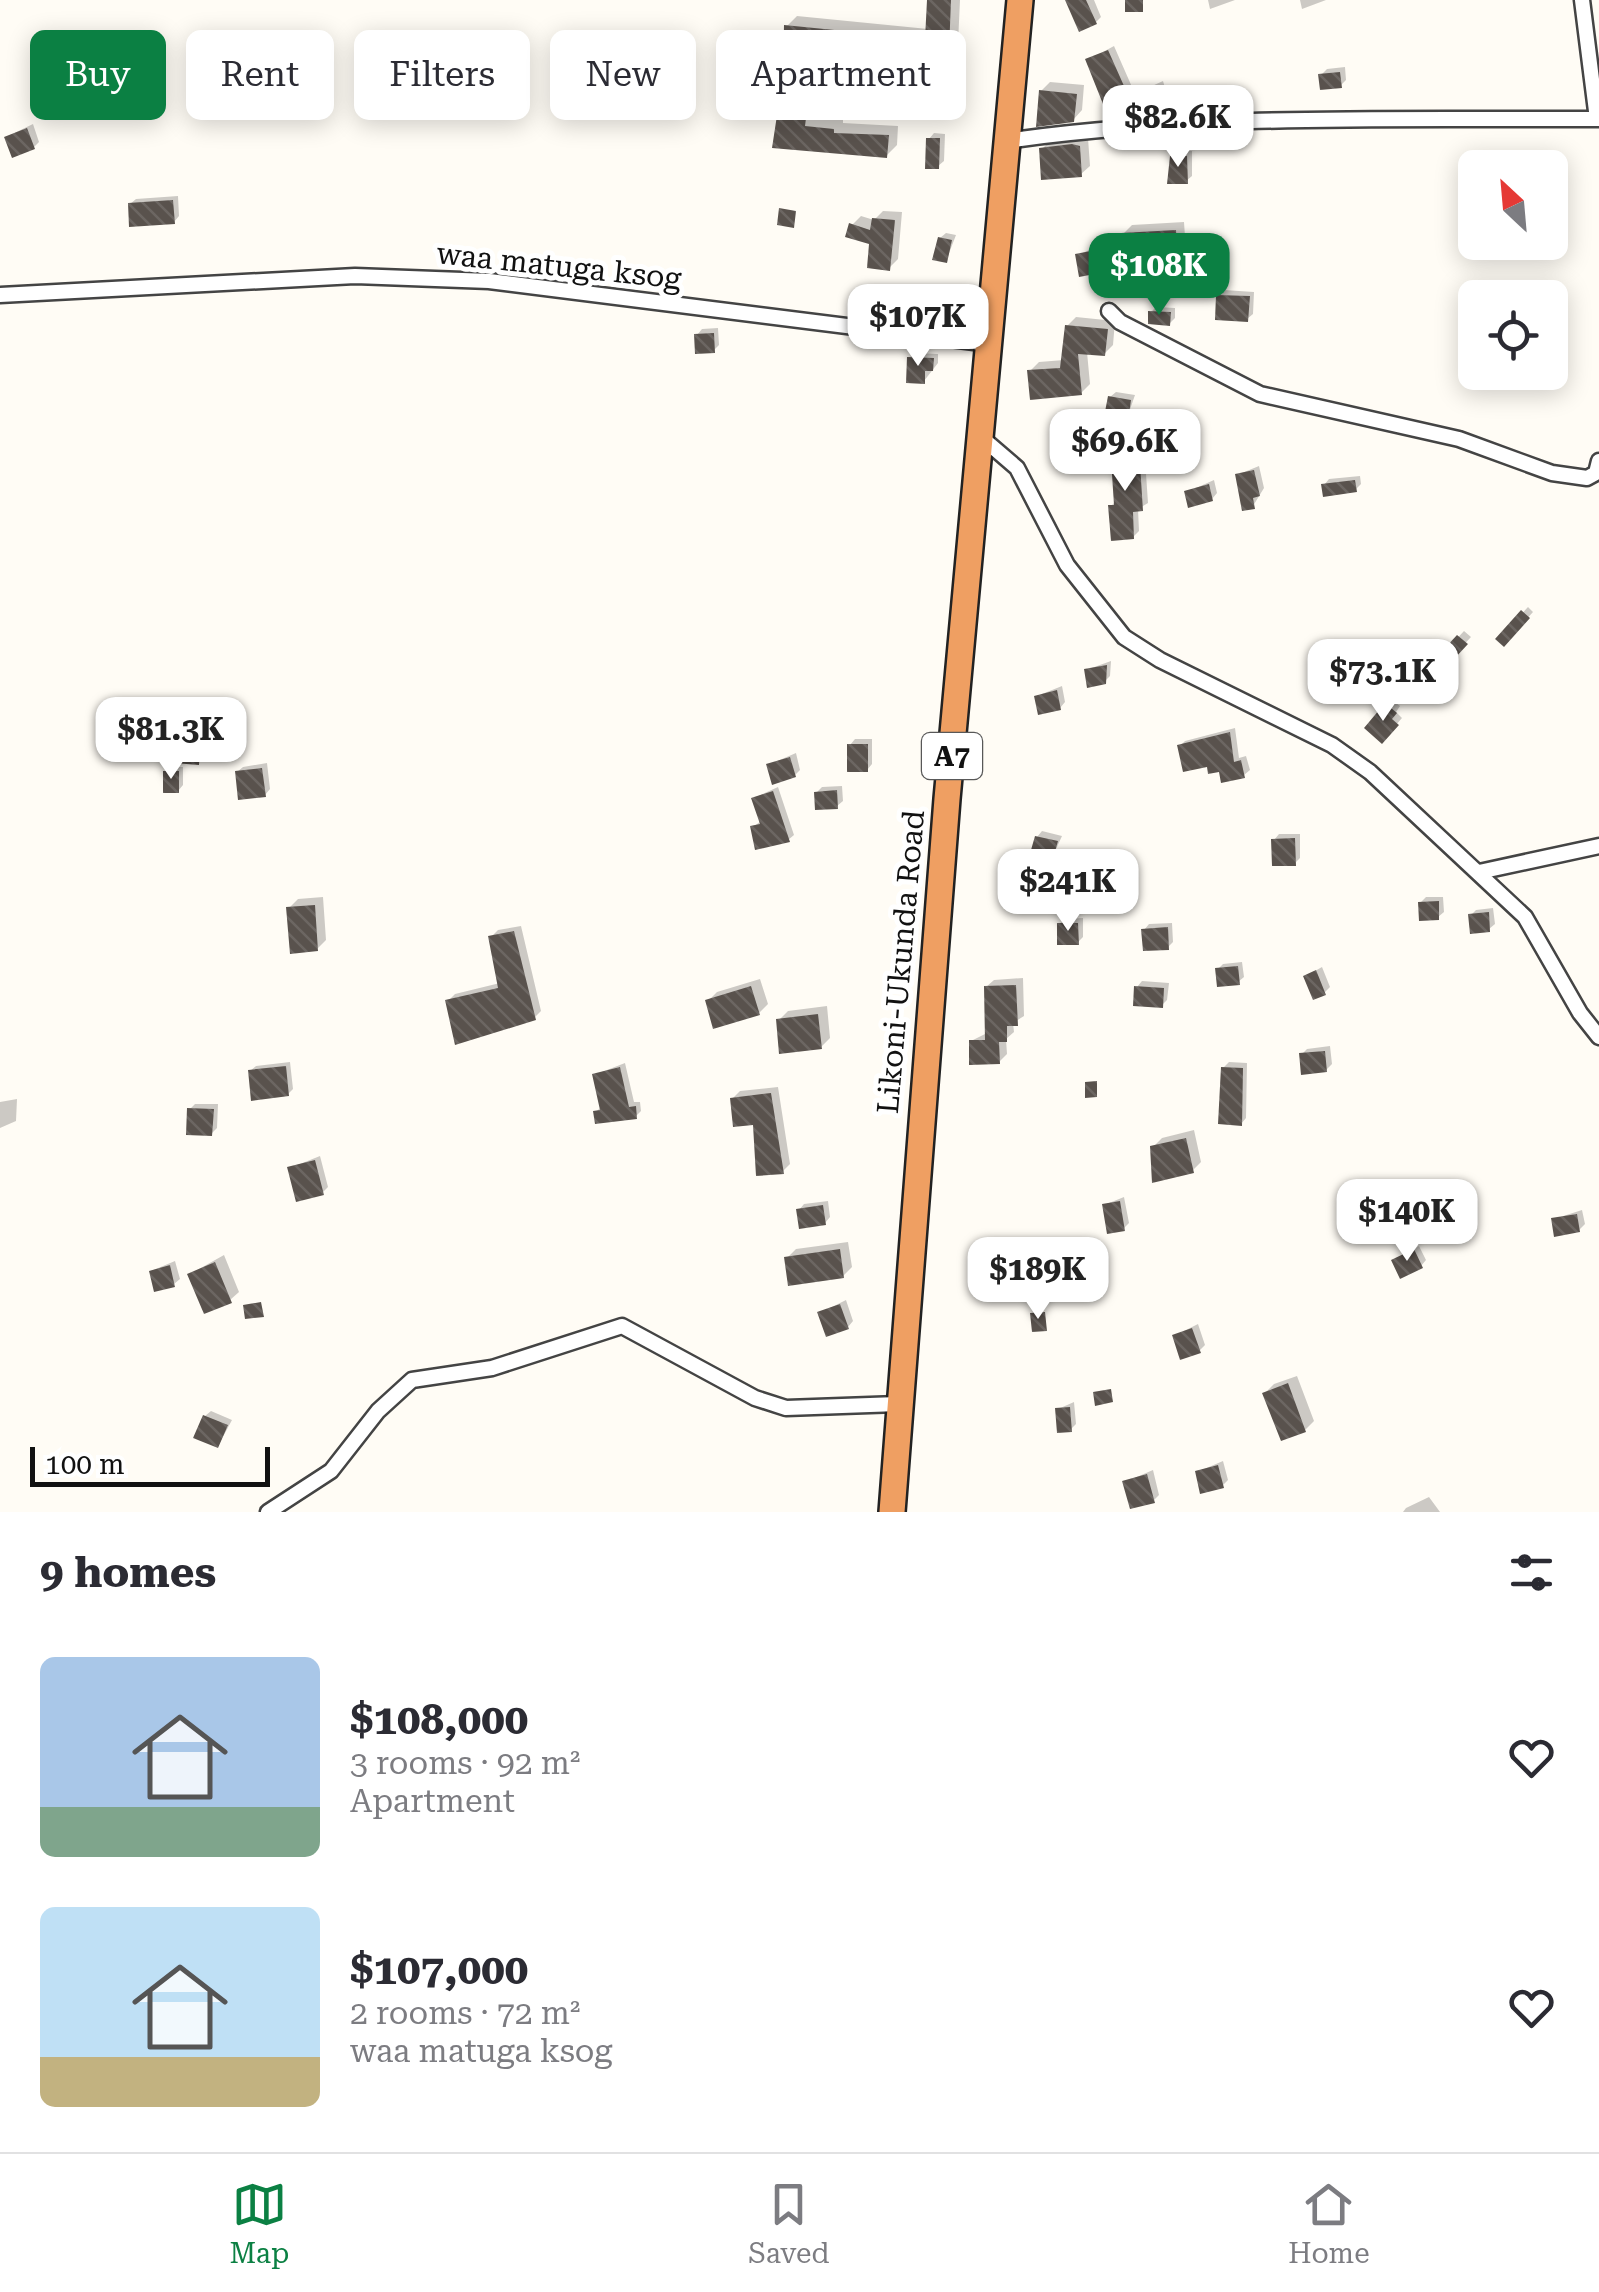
<!DOCTYPE html>
<html lang="en">
<head>
<meta charset="utf-8">
<style>
  body { margin:0; font-family:"Roboto Serif",serif; background:#f2f2f3; color:#2b2b33; height:100vh; display:flex; flex-direction:column; font-size:38px; white-space:nowrap }
  * { box-sizing:border-box; margin:0 }
  p { font-size:32px; color:#7c7c81 }
  .icon { flex:none; width:55px; height:55px; fill:none; stroke:currentColor; stroke-width:2; stroke-linecap:round; stroke-linejoin:round }
  .map { position:relative; height:1512px; overflow:hidden }
  .panel { display:flex; flex-direction:column; background:#fff; flex:1 }
  .panel>* { flex:none }
  .guide { position:absolute; left:30px; top:30px; width:1000px; height:90px; display:flex; gap:20px }
  .needle { width:65px; rotate:334deg }
  .tools { position:absolute; left:1458px; top:150px; display:grid; gap:20px }
  .tools a { display:grid; place-items:center; width:110px; height:110px; border-radius:15px; background:#fff; box-shadow:0 5px 25px #0003; font-size:50px }
  .scale { position:absolute; left:30px; bottom:25px; width:240px; box-sizing:border-box; padding-left:10px; border:5px solid #111; border-top:0; font-size:28px; line-height:35px; white-space:nowrap; color:#111; -webkit-text-stroke:8px #fff; paint-order:stroke }
  .price { position:absolute; translate:-50% -85px; padding:0 22px; border-radius:20px; background:#fff; color:#222; font-size:32px; line-height:65px; filter:drop-shadow(0 2px 5px #0008) }
  .price::after { content:''; position:absolute; left:50%; top:60px; width:30px; height:22px; margin-left:-15px; background:inherit; clip-path:polygon(0 0,100% 0,50% 100%) }
  .price.on { background:#0b8043; color:#fff }
  ul { padding:0; list-style:none }
  li { display:flex; align-items:center; gap:30px; height:250px; padding:0 40px }
  li span { display:grid; place-items:center; flex:none; width:280px; height:200px; border-radius:15px; color:#555 }
  li>.icon { margin-inline-start:auto }
  span .icon { width:120px; height:120px; fill:#fffc; stroke-width:1 }
  li b { font-size:42px }
  h2 { display:flex; justify-content:space-between; align-items:center; height:120px; padding:0 40px; font-size:42px }
  .pill { padding:0 35px; border-radius:15px; background:#fff; box-shadow:0 5px 25px #0003; font-size:35px; line-height:90px }
  .pill.on { background:#0b8043; color:#fff }
  .dock { display:flex; justify-content:space-around; align-items:center; height:140px; border-top:2px solid #e1e1e2; background:#fff; font-size:28px; color:#7c7c81 }
  .dock a { display:grid; justify-items:center; gap:5px }
  .dock .on { color:#0b8043 }
  .map>svg:first-child { display:block }
  .shadow { fill:#0003 }
  .building { fill:url(#building-back-hatch) }
  .lines { fill:none; stroke-linecap:round; stroke-linejoin:round }
  .street-casing { stroke:#444; stroke-width:19 }
  .highway-casing { stroke:#222; stroke-width:30 }
  .street { stroke:#fff; stroke-width:14 }
  .highway { stroke:#ef9f62; stroke-width:25 }
  .labels { text-anchor:middle; stroke-width:10; stroke-linejoin:round; paint-order:stroke }
  .shield { fill:#fff; stroke:#585858; stroke-width:2.5 }
  .shield-label { font-size:28px; font-weight:bold; fill:#111 }
  .street-label { font-size:30px; fill:#111; stroke:#fff }
</style>
</head>
<body>
<div class="map">
<svg width="1599" height="1512" viewBox="0 0 1599 1512">
  <defs>
    <pattern id="building-back-hatch" width="6" height="6" patternUnits="userSpaceOnUse" patternTransform="scale(2.5)"><rect width="6" height="6" fill="#59524d"/><path d="M-1 5l2 2M0 0l6 6M5-1l2 2" fill="none" stroke="#6c6662"/></pattern>
  </defs>
  <rect width="100%" height="100%" fill="#fffcf5"/>
  <path class="shadow" d="M929 0H960L957 65 947 75 927 59 818 49 814 116 843 119V123L898 126 897 145 886 156 775 146 786 76 787 26 797 16 928 29Z
    M1072 0H1094L1101 17 1096 22Z
    M1208 0H1235L1210 9Z
    M1300 0H1326L1302 9Z
    M1114 46 1132 87 1126 93 1088 60Z
    M1345 67 1346 80 1341 85 1321 75 1327 69Z
    M1163 81 1169 101 1164 106 1130 96Z
    M1050 82 1084 85 1082 110 1073 120 1041 91Z
    M33 124 39 142 34 147 6 137Z
    M934 133 945 134 944 161 938 166 929 139Z
    M1088 138 1090 166 1081 174 1042 149 1051 140Z
    M1178 151H1192V176L1186 181 1172 157Z
    M178 196 179 216 174 222 130 204 136 199Z
    M883 211 902 212 898 259 889 268 872 242 852 225 861 216 874 220Z
    M1184 222 1186 251 1177 260 1123 234 1132 225Z
    M946 233 956 235 946 261 940 238Z
    M1096 247 1100 266 1094 272 1078 255Z
    M934 284 970 291 966 311 957 320 885 297 894 288 925 294Z
    M1224 290 1254 292 1253 314 1247 319 1219 296Z
    M1156 307 1175 308V318L1169 324 1151 312Z
    M1076 317 1115 321 1113 345 1104 354 1087 352 1090 384 1081 393 1030 371 1039 362 1064 360 1067 326Z
    M718 328 719 345 714 350 697 335 702 329Z
    M915 353 938 354V363L924 381 909 358Z
    M1116 392 1135 395 1127 418 1110 397Z
    M1144 444 1148 503 1138 509 1139 531 1133 537 1111 506 1117 500 1114 460 1126 445Z
    M1259 466 1264 488 1253 506 1237 475Z
    M1360 476 1361 484 1355 490 1324 485 1329 479Z
    M1214 480 1217 493 1212 499 1187 492Z
    M1528 607 1533 612 1504 644 1498 639Z
    M1464 631 1471 637 1442 668 1435 662Z
    M1111 661 1110 676 1104 682 1086 670Z
    M1062 686 1065 702 1060 708 1037 696Z
    M1392 700 1400 706 1396 712 1402 718 1382 741 1367 728Z
    M1235 728 1239 758 1246 756 1250 770 1244 775 1209 764 1180 746 1185 741Z
    M184 731 206 732 204 757 198 762 178 736Z
    M855 739H872V764L867 770 850 745Z
    M796 753 800 770 795 775 768 765Z
    M267 763 270 789 265 795 237 772 243 767Z
    M171 767H183V785L178 791 165 772Z
    M842 786 843 801 837 806 816 793 822 787Z
    M778 787 794 835 788 840 753 827 761 821 754 798Z
    M1042 831 1062 836 1051 860 1037 837Z
    M1279 834H1300V858L1295 863 1274 840Z
    M323 897 326 940 317 949 289 908 298 899Z
    M1426 897H1443L1444 912 1438 917 1420 903Z
    M1493 908 1495 924 1489 929 1471 915 1476 910Z
    M1083 918V937L1077 943 1060 924 1065 919Z
    M1172 923 1173 942 1168 947 1144 930 1149 924Z
    M521 926 541 1011 534 1018 448 1001 455 994 500 983 491 937 498 930Z
    M1242 962 1244 977 1238 982 1218 969 1223 964Z
    M1322 967 1330 987 1325 992 1306 976Z
    M1023 978 1024 1016 1013 1023 1014 1032 1006 1039 1007 1054 999 1062 971 1041 987 1033 986 987 994 980Z
    M760 979 768 1004 759 1013 708 1001 717 992Z
    M1142 981 1169 983 1167 1000 1162 1005 1137 987Z
    M827 1006 830 1038 821 1047 779 1020 788 1011Z
    M1330 1046 1332 1064 1326 1070 1302 1054 1307 1049Z
    M290 1062 293 1089 288 1094 250 1071 256 1066Z
    M1229 1062 1247 1063 1246 1118 1241 1124 1223 1068Z
    M625 1063 634 1102H640L641 1111 636 1116 596 1112 602 1106 594 1075Z
    M778 1087 790 1164 782 1172 755 1122 732 1099 740 1091Z
    M17 1099 16 1121 0 1128V1102Z
    M195 1104H218L217 1128 211 1134 190 1109Z
    M1194 1130 1201 1162 1192 1171 1153 1147 1162 1138Z
    M320 1156 328 1187 322 1193 290 1168Z
    M1124 1197 1129 1223 1124 1228 1104 1205Z
    M828 1201 830 1217 825 1223 799 1210 804 1204Z
    M1582 1210 1585 1224 1579 1230 1554 1219Z
    M848 1242 852 1267 843 1276 787 1258 796 1249Z
    M1419 1246 1426 1260 1421 1266 1394 1261Z
    M1079 1247 1081 1271 1075 1277 1054 1254 1060 1249Z
    M1017 1252 1019 1262 989 1271 986 1284 971 1264Z
    M224 1255 239 1292 230 1300 190 1274Z
    M175 1261 180 1279 174 1284 151 1271Z
    M846 1300 853 1321 848 1327 820 1313Z
    M1198 1324 1205 1345 1199 1351 1174 1336Z
    M1297 1376 1314 1421 1305 1430 1265 1393 1274 1384Z
    M1074 1402 1076 1424 1070 1430 1058 1409Z
    M211 1411 232 1420 218 1446 205 1416Z
    M1223 1461 1228 1480 1222 1486 1197 1472Z
    M1153 1470 1159 1495 1154 1500 1125 1482Z
    M1429 1497 1440 1512H1403L1406 1508Z"/>
  <path class="building" d="M927 0H951L948 77 924 76V61L808 51 811 79 805 126 834 129V133L889 135 887 158 772 148 783 76 784 25 925 39Z
    M1065 0H1086L1097 24 1079 32Z
    M1125 0H1143V12H1125Z
    M1108 50 1128 95 1103 104 1085 59Z
    M1340 72 1342 88 1320 90 1318 74Z
    M1157 85 1165 108 1134 117 1127 96Z
    M1039 90 1077 94 1074 122 1036 127Z
    M27 128 35 149 12 158 4 137Z
    M926 138H940L939 169H925Z
    M1072 144 1080 146 1082 177 1041 180 1039 148Z
    M1170 156H1187L1188 184H1167Z
    M173 200 175 224 129 227 128 203Z
    M779 208 796 211 794 228 777 225Z
    M872 218 895 220 890 271 867 268 869 244 845 237 849 223 870 230Z
    M1176 230 1178 263 1122 265 1121 233Z
    M938 237 952 240 947 263 932 260Z
    M1091 251 1095 274 1079 277 1075 254Z
    M923 292 962 299 958 323 880 308 883 296 921 303Z
    M1216 295 1250 296 1248 322 1215 320Z
    M1148 311 1171 312 1170 326 1148 324Z
    M1065 325 1108 329 1105 356 1078 354 1082 395 1030 400 1027 370 1060 368Z
    M714 333 715 353 695 354 694 334Z
    M907 357 934 358 933 371H925V384L906 383Z
    M1108 396 1131 400 1128 421 1104 417Z
    M1139 448 1143 511 1133 512 1134 539 1111 541 1108 505H1114L1111 459 1119 458 1118 450Z
    M1254 470 1260 496 1253 498 1255 509 1242 511 1235 474Z
    M1355 480 1357 492 1323 497 1321 484Z
    M1209 484 1213 501 1188 508 1184 491Z
    M1521 610 1530 618 1504 647 1495 639Z
    M1457 635 1468 644 1442 672 1432 662Z
    M1107 665 1106 684 1087 688 1084 669Z
    M1057 690 1061 710 1038 715 1034 696Z
    M1385 703 1397 713 1392 719 1399 725 1382 744 1364 728Z
    M1230 732 1234 762 1241 760 1245 778 1221 783 1219 772 1208 774 1207 767 1183 772 1177 745Z
    M176 735 201 737 199 765 174 763Z
    M847 744H868V772H847Z
    M790 757 796 777 772 785 766 764Z
    M262 768 266 797 238 800 235 771Z
    M163 771H179V793H163Z
    M837 790 838 809 815 810 814 792Z
    M773 791 790 842 755 850 750 826 760 824 751 798Z
    M1035 836 1058 841 1052 862 1029 857Z
    M1295 838 1296 866H1272L1271 839Z
    M1439 901V920L1419 921 1418 902Z
    M315 905 318 951 290 954 286 907Z
    M1489 912 1490 932 1470 934 1468 914Z
    M1057 923H1078L1079 945H1057Z
    M1168 927 1169 950 1143 951 1141 929Z
    M514 931 536 1020 455 1045 445 1000 498 988 488 936Z
    M1238 966 1240 985 1217 987 1215 968Z
    M1316 970 1326 995 1313 1000 1303 976Z
    M1016 985 1018 1026H1007V1042H999L1000 1064 969 1065V1040H985L984 986Z
    M751 986 760 1015 713 1029 705 1000Z
    M1134 986 1164 988 1163 1008 1133 1006Z
    M818 1014 822 1049 779 1054 776 1019Z
    M1325 1051 1327 1072 1301 1075 1299 1053Z
    M286 1066 289 1096 251 1101 248 1070Z
    M620 1067 629 1107 636 1106 637 1119 595 1124 593 1111 600 1110 592 1074Z
    M1221 1067 1243 1068 1242 1126 1218 1124Z
    M1097 1081V1097L1085 1098V1082Z
    M771 1093 784 1174 756 1176 753 1125 733 1127 730 1098Z
    M187 1108 214 1109 212 1136 186 1135Z
    M1186 1138 1194 1173 1152 1183 1150 1146Z
    M315 1160 324 1195 296 1202 287 1167Z
    M1120 1201 1125 1231 1107 1234 1102 1204Z
    M823 1205 826 1225 799 1229 796 1209Z
    M1577 1214 1580 1232 1554 1237 1551 1218Z
    M840 1249 844 1278 788 1286 784 1257Z
    M1414 1249 1423 1268 1400 1279 1391 1260Z
    M1074 1251 1077 1279 1055 1287 1052 1253Z
    M1014 1255 1016 1268 986 1275 988 1287 972 1289 968 1263Z
    M215 1262 232 1303 204 1314 187 1274Z
    M170 1265 175 1287 154 1292 149 1271Z
    M261 1302 264 1317 245 1319 243 1305Z
    M840 1304 849 1329 826 1337 817 1312Z
    M1045 1312 1047 1331 1032 1332 1030 1313Z
    M1192 1328 1201 1353 1180 1360 1172 1335Z
    M1288 1383 1306 1432 1281 1441 1262 1393Z
    M1111 1389 1113 1402 1095 1406 1093 1392Z
    M1070 1407 1072 1432 1057 1433 1055 1408Z
    M203 1415 228 1425 218 1448 193 1438Z
    M1218 1465 1224 1488 1200 1494 1195 1471Z
    M1147 1474 1155 1503 1130 1509 1122 1481Z"/>
  <g class="lines">
    <g class="street-casing">
      <path id="street" d="M1582 0 1597 119
        M1006 141C1201 113 1402 120 1599 119
        M0 295 355 276 489 281 990 344
        M1109 311 1120 322 1260 394 1459 439 1552 473 1587 478 1596 473 1599 461
        M981 437 1017 468 1067 565 1124 637 1160 660 1332 745 1370 772 1525 917 1580 1013 1599 1037
        M1479 872 1599 846
        M268 1512 331 1471 378 1411 412 1380 492 1368 622 1326 755 1398 786 1408 898 1404"/>
    </g>
    <g class="highway-casing">
      <path id="highway" d="M892 1512 947 799 1020 0"/>
    </g>
    <use href="#street" class="street"/>
    <use href="#highway" class="highway"/>
  </g>
  <g class="labels">
    <rect class="shield" x="922" y="733" width="60" height="46" rx="8"/>
    <g class="shield-label">
      <text x="952" y="766">A7</text>
    </g>
    <g class="street-label">
      <text transform="translate(559 266) rotate(6)" y="10">waa matuga ksog</text>
      <text transform="translate(901 962) rotate(-85)" y="10">Likoni-Ukunda Road</text>
    </g>
  </g>
</svg>
<div class="tools">
<a><svg class="needle" viewBox="-14 -14 28 28"><path d="M0-13l5 13h-10z" fill="#e53935"/><path d="M0 13l5-13h-10z" fill="#7c7c81"/></svg></a>
<a><svg class="icon" aria-label="locate" viewBox="0 0 24 24"><circle cx="12" cy="12" r="6"/><path d="M12 2v4M12 18v4M2 12h4M18 12h4"/></svg></a>
</div>
<div class="scale">100 m</div>
<b class="price" style="left:1178px;top:170px">$82.6K</b>
<b class="price on" style="left:1159px;top:318px">$108K</b>
<b class="price" style="left:918px;top:369px">$107K</b>
<b class="price" style="left:1125px;top:494px">$69.6K</b>
<b class="price" style="left:1383px;top:724px">$73.1K</b>
<b class="price" style="left:171px;top:782px">$81.3K</b>
<b class="price" style="left:1068px;top:934px">$241K</b>
<b class="price" style="left:1407px;top:1264px">$140K</b>
<b class="price" style="left:1038px;top:1322px">$189K</b>
<div class="guide">
<a class="pill on">Buy</a>
<a class="pill">Rent</a>
<a class="pill">Filters</a>
<a class="pill">New</a>
<a class="pill">Apartment</a>
</div>
</div>
<section class="panel">
<h2>9 homes<svg class="icon" aria-label="filters" viewBox="0 0 24 24"><path d="M4 7h16M4 17h16"/><circle cx="9" cy="7" r="2"/><circle cx="15" cy="17" r="2"/></svg></h2>
<ul>
<li><span style="background:linear-gradient(#a9c7e8 75%,#7fa58c 0)"><svg class="icon" aria-label="home" viewBox="0 0 24 24"><path d="M3 11l9-7 9 7M6 9v11h12V9"/></svg></span><div><b>$108,000</b><p>3 rooms · 92 m²</p><p>Apartment</p></div><svg class="icon" aria-label="heart" viewBox="0 0 24 24"><path d="M12 20l-8-8c-3-5 5-10 8-4 3-6 11-1 8 4z"/></svg></li>
<li><span style="background:linear-gradient(#bfe0f5 75%,#c2b280 0)"><svg class="icon" aria-label="home" viewBox="0 0 24 24"><path d="M3 11l9-7 9 7M6 9v11h12V9"/></svg></span><div><b>$107,000</b><p>2 rooms · 72 m²</p><p>waa matuga ksog</p></div><svg class="icon" aria-label="heart" viewBox="0 0 24 24"><path d="M12 20l-8-8c-3-5 5-10 8-4 3-6 11-1 8 4z"/></svg></li>
</ul>
</section>
<nav class="dock">
<a class="on"><svg class="icon" aria-label="map" viewBox="0 0 24 24"><path d="M3 6l6-2 6 2 6-2v14l-6 2-6-2-6 2zM9 4v14M15 6v14"/></svg>Map</a>
<a><svg class="icon" aria-label="saved" viewBox="0 0 24 24"><path d="M7 4h10v16l-5-4-5 4z"/></svg>Saved</a>
<a><svg class="icon" aria-label="home" viewBox="0 0 24 24"><path d="M3 11l9-7 9 7M6 9v11h12V9"/></svg>Home</a>
</nav>
</body>
</html>
